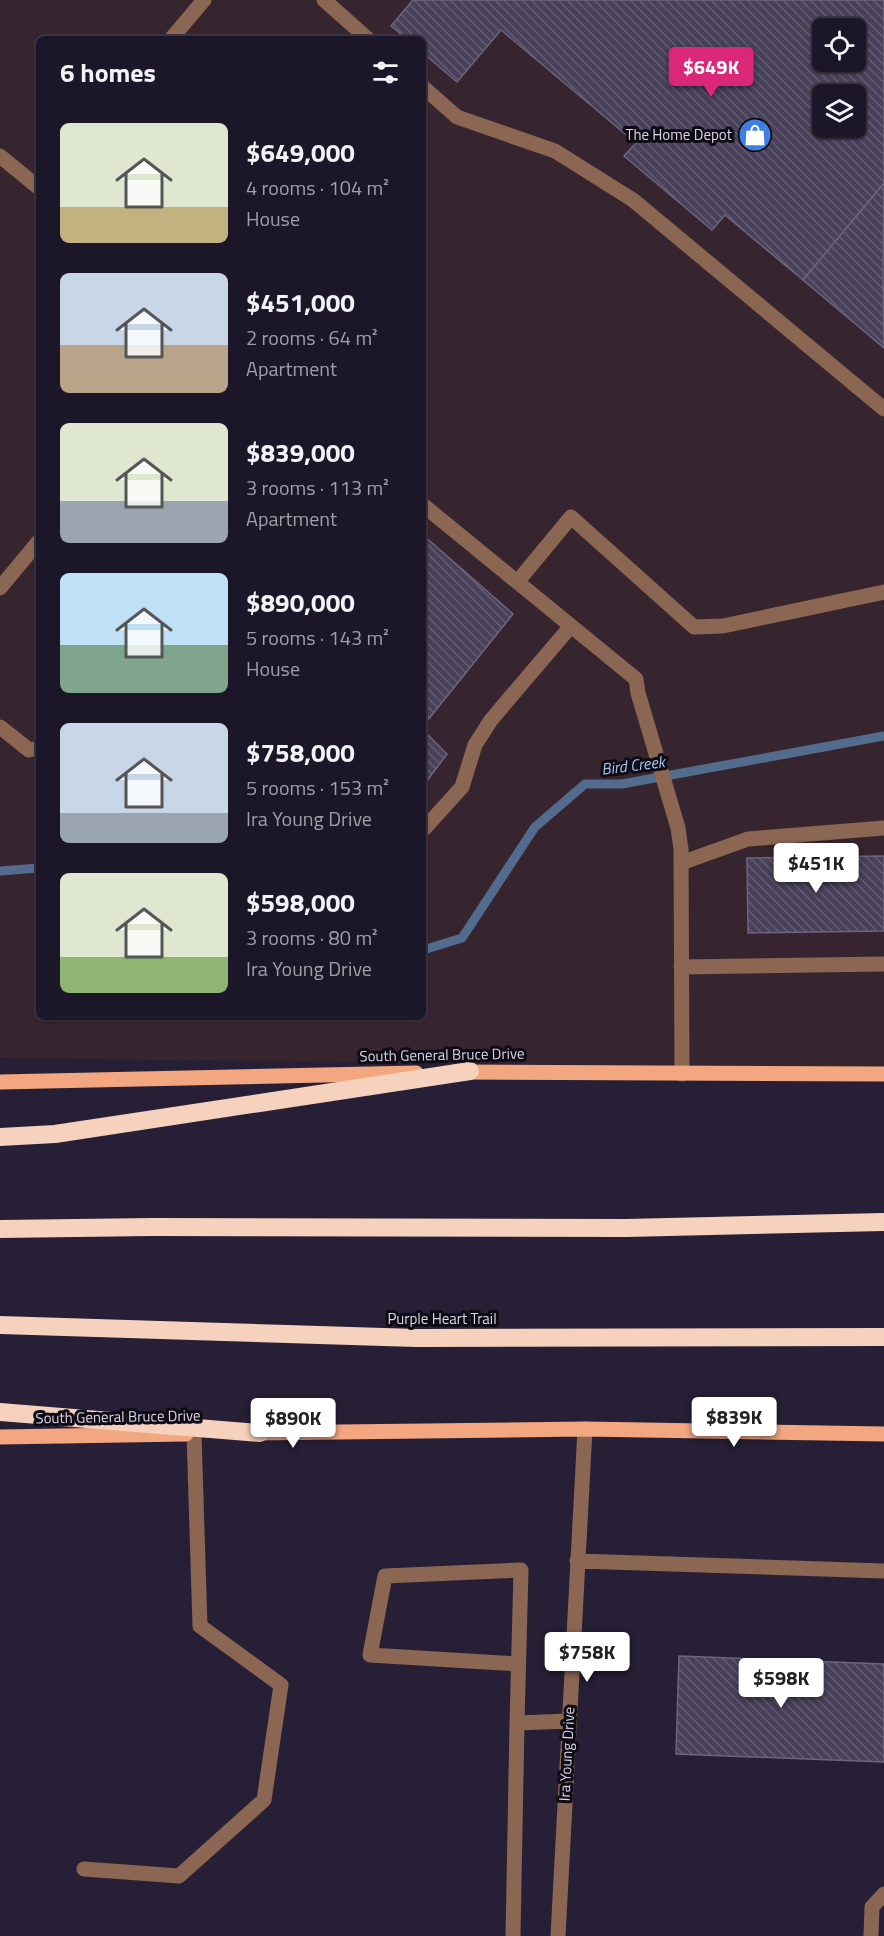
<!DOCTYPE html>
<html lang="en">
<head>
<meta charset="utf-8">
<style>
  body { margin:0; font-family:"Titillium Web",sans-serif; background:#292434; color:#f1f3f6; height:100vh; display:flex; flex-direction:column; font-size:22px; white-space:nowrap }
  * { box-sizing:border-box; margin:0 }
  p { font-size:20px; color:#a09fa8 }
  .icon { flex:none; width:33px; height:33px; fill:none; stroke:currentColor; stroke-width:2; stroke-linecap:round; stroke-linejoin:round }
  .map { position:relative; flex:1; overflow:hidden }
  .drawer { position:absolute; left:36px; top:36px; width:390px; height:984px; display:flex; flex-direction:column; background:#1c1728; border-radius:9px; box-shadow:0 2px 4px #0004,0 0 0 2px #3a3645 }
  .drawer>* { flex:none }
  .buttons { position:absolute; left:812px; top:18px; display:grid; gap:12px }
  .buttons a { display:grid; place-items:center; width:54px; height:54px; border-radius:9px; background:#1c1728; box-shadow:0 2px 4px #0004,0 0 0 2px #3a3645; font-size:30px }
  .price { position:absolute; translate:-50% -51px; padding:0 14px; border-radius:6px; background:#fff; color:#222; font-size:20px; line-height:39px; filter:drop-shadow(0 2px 3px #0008) }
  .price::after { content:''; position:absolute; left:50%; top:36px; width:18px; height:14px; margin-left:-9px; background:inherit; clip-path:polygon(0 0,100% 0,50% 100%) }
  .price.on { background:#db2777; color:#fff }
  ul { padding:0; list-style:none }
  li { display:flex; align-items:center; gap:18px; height:150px; padding:0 24px }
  li span { display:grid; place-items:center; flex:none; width:168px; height:120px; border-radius:9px; color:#555 }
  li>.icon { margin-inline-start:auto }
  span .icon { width:72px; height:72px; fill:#fffc; stroke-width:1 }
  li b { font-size:26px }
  h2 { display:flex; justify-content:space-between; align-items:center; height:72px; padding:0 24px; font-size:26px }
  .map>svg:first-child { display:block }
  .commercial { fill:#36252e; fill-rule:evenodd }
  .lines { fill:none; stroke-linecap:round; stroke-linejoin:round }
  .stream { stroke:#536c8e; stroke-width:9 }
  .building { fill:url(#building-back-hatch); stroke:#6d657f; stroke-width:1.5; fill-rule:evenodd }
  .minor { stroke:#8a6653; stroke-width:15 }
  .major { stroke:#f2a780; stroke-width:15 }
  .highway { stroke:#f6d1be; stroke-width:18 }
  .labels { text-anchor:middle; stroke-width:6; stroke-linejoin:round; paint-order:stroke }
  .poi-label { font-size:15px; fill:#dad5e5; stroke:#0e0b15; text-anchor:end }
  .street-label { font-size:15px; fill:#dad5e5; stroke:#0e0b15 }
  .water-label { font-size:16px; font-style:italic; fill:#a7c7f5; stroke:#0e0b15 }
</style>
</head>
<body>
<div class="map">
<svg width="884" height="1936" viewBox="0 0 884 1936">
  <defs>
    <pattern id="building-back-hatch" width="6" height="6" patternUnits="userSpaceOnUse" patternTransform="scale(1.5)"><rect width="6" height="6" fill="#49415a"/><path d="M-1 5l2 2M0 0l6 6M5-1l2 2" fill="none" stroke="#635c72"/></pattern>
  </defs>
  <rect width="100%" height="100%" fill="#261f35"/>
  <path class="commercial" d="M0 0H884V1068L0 1058ZM822 28H855V62H822ZM39 39H423V1017H39ZM822 94H855V128H822Z"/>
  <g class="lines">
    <path class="stream" d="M0 871 39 868
      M423 950 462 938 535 827 585 784H622L884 736"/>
  </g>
  <path class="building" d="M413 0H884V183L803 280 725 215 712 230 624 156 636 143 501 30 457 82 423 53V39H407L391 26ZM822 28H855V62H822ZM822 94H855V128H822Z
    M884 183 883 274 884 348 803 280Z
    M423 535 513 614 423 726Z
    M423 730 447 754 423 786Z
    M884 856V931L748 933 747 858Z
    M679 1656 884 1664V1762L676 1754Z"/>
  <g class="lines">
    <path class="minor" d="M324 0 368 39
      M171 39 204 0
      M423 87 457 117 555 151 633 200 884 409
      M0 156 39 188
      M423 505 636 679 638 693 678 828 681 849 682 1074
      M518 581 571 517 694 627 723 626 884 592
      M0 588 39 541
      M0 727 29 750 39 748
      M423 830 462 787 475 745 491 720 571 626
      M681 863 748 839 884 828
      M681 967 884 964
      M577 1561 884 1571
      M518 1664 370 1655 385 1576 521 1570 517 1723 569 1721
      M84 1869 179 1876 264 1800 281 1685 200 1626 194 1434
      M513 1936 517 1723
      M558 1936 585 1429
      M871 1936 872 1907 884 1894"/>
    <path class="major" d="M458 1072 884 1074
      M0 1082 416 1073
      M249 1433 585 1429 884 1434
      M0 1437 186 1434"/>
    <path class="highway" d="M0 1137 55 1134 470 1071
      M0 1229 152 1227 626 1228 884 1222
      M0 1325 416 1338 884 1337
      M0 1412 260 1433"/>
  </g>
  <defs>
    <g id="shop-disc" transform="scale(1.725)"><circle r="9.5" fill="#3f7fe0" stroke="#0e0b15"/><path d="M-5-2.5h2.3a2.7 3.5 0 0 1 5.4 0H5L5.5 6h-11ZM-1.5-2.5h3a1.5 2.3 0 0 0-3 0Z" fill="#fff"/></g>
  </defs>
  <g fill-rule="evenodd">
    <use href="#shop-disc" x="755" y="135"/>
  </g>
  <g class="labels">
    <g class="poi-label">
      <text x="732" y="140">The Home Depot</text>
    </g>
    <g class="street-label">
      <text transform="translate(442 1055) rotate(-1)" y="5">South General Bruce Drive</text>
      <text x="442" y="1324">Purple Heart Trail</text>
      <text transform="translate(118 1417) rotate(-1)" y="5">South General Bruce Drive</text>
      <text transform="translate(567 1754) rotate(-87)" y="5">Ira Young Drive</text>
    </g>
    <g class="water-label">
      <text transform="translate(633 765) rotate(-7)" y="6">Bird Creek</text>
    </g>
  </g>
</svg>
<div class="buttons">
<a><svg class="icon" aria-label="locate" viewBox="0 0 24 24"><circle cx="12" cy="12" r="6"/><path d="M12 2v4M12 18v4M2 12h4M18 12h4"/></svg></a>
<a><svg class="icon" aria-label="layers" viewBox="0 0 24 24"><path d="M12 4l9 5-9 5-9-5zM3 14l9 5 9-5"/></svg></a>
</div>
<b class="price on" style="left:711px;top:98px">$649K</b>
<b class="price" style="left:816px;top:894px">$451K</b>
<b class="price" style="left:734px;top:1448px">$839K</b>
<b class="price" style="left:293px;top:1449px">$890K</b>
<b class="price" style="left:587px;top:1683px">$758K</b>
<b class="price" style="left:781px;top:1709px">$598K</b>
<section class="drawer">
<h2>6 homes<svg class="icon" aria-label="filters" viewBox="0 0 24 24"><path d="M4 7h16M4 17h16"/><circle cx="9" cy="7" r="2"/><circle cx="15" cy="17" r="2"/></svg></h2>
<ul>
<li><span style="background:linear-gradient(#dfe7d0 70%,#c2b280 0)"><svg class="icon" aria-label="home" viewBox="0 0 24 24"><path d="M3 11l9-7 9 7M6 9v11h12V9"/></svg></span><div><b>$649,000</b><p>4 rooms · 104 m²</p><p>House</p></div></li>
<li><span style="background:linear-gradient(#c9d6e8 60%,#b9a48a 0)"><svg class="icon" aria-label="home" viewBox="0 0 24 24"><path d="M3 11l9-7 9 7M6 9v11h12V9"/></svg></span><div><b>$451,000</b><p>2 rooms · 64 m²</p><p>Apartment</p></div></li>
<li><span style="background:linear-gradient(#dfe7d0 65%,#9aa5b1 0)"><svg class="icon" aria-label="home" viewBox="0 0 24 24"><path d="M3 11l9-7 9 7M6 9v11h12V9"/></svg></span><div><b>$839,000</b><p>3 rooms · 113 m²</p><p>Apartment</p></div></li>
<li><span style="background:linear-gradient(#bfe0f5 60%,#7fa58c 0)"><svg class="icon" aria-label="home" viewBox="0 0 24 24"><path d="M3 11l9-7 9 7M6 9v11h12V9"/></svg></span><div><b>$890,000</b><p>5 rooms · 143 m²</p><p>House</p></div></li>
<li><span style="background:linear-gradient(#c9d6e8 75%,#9aa5b1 0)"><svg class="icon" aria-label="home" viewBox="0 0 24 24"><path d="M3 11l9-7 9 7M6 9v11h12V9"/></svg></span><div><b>$758,000</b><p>5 rooms · 153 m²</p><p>Ira Young Drive</p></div></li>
<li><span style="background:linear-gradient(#dfe7d0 70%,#8fb573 0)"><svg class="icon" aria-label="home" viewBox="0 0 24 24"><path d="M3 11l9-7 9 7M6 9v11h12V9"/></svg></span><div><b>$598,000</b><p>3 rooms · 80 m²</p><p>Ira Young Drive</p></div></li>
</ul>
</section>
</div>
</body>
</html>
